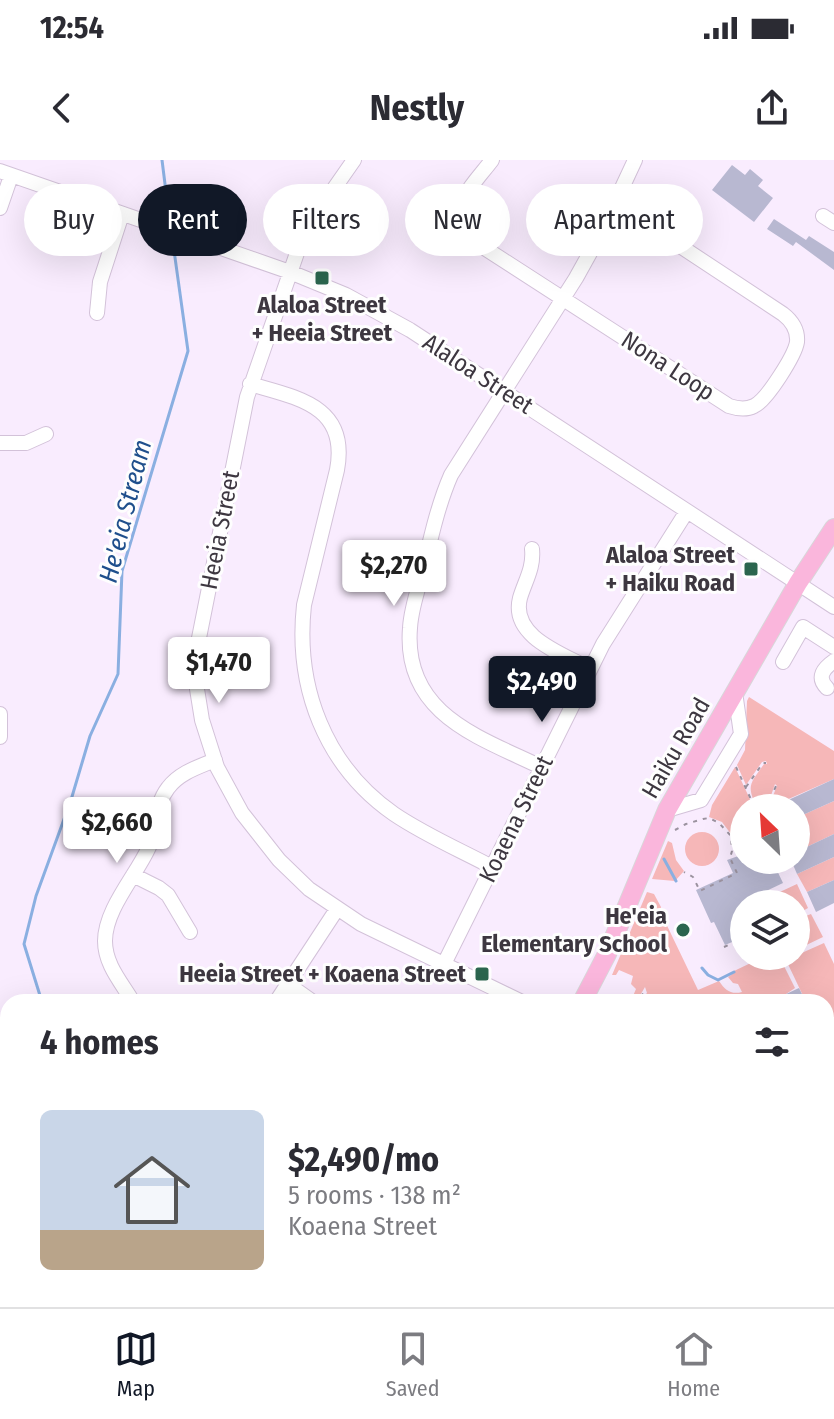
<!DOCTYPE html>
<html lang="en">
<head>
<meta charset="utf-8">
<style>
  body { margin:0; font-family:"Fira Sans Condensed",sans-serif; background:#f7f7f7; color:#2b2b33; height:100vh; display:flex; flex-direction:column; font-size:30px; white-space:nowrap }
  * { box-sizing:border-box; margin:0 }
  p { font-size:26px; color:#7c7c81 }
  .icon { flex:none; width:44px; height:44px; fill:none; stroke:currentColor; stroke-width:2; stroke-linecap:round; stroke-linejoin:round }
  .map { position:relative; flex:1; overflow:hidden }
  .panel { position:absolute; left:0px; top:834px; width:834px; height:314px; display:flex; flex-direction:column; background:#fff; border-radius:24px 24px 0 0; box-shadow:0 8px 32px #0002 }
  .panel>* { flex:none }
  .top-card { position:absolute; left:24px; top:24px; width:786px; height:72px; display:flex; gap:16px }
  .needle { width:52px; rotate:335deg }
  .controls { position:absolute; left:730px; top:634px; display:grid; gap:16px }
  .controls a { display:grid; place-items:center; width:80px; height:80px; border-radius:50%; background:#fff; box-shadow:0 8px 32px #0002; font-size:40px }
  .price { position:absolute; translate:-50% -68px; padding:0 18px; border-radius:8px; background:#fff; color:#222; font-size:26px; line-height:52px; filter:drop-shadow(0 2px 4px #0008) }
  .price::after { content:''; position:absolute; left:50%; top:48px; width:24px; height:18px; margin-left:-12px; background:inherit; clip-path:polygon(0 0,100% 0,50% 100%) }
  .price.selected { background:#111827; color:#fff }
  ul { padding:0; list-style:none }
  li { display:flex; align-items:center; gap:24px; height:200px; padding:0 40px }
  li span { display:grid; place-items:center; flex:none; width:224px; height:160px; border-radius:12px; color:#555 }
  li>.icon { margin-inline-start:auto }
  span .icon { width:96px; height:96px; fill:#fffc; stroke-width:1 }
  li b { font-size:34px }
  h2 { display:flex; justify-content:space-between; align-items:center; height:96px; padding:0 40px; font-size:34px }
  .pill { padding:0 28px; border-radius:36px; background:#fff; box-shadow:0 8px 32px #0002; font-size:28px; line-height:72px }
  .pill.selected { background:#111827; color:#fff }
  .status { display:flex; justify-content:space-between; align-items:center; height:56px; padding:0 40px; background:#fff; direction:ltr }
  .status svg { height:22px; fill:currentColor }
  header { display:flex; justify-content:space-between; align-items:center; height:104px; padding:0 40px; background:#fff; font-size:36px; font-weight:700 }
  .tab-bar { display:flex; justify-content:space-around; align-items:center; height:112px; border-top:2px solid #e1e1e2; background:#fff; font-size:22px; color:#7c7c81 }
  .tab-bar a { display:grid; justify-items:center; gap:4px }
  .tab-bar .selected { color:#111827 }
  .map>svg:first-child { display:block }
  .green { fill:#f6b7b8 }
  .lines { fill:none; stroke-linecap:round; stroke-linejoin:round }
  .stream { stroke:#8aafe1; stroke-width:3 }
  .building { fill:#b8b8d1 }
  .minor-casing { stroke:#d3c2d9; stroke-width:16 }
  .major-casing { stroke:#d8d7d9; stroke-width:20 }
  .path { stroke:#9b929f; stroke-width:2; stroke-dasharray:4 6; stroke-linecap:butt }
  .minor { stroke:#fff; stroke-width:14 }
  .major { stroke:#fab6dc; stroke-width:18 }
  .poi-dot { fill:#2b654e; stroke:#fefefe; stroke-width:3 }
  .labels { text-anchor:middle; stroke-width:6; stroke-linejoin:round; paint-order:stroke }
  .poi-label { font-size:24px; font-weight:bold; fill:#3d3740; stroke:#fefefe; text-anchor:end }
  .street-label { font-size:24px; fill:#3d3740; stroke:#fefefe }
  .water-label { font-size:26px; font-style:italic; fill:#1f4f8c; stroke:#fefefe }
</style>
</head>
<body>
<div class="status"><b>12:54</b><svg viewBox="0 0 49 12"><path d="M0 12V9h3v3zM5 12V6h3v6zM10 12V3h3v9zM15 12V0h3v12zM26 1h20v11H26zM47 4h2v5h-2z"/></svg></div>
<header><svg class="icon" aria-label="back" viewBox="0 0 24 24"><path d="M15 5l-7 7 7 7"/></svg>Nestly<svg class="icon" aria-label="share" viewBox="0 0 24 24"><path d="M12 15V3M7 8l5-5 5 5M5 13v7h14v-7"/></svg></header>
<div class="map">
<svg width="834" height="1147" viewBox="0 0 834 1147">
  <rect width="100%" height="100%" fill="#f9ecfe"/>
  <path class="green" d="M749 537 834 591V619L768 648 777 626 775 624 767 647 757 648C746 625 750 624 764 604H767L766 601 762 602 746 625 737 605 745 590 747 541Z
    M735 607 754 648H744V669L731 674 722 662 709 657 712 645Z
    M834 641V674L796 692V658Z
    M685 689a17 17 0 1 1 34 0a17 17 0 1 1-34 0Z
    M668 681 672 683 676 700 684 711 675 721 652 719Z
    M834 697V720L807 732 797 714Z
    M797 724 808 748 801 752 803 757 811 754 823 777 796 790V744H754Z
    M647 732 654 734 661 747 660 751 698 830 719 821C725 830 731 835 742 832L738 824 733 823 728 817 734 813V811L757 800 756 796H770L773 802 776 801 773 796H782L780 797 781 799 776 802 777 803 782 802 795 828 774 842H650L642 838 647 833 645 827 638 839 633 836 636 829 631 824 633 816 619 810 616 815H612Z
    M824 783 834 804V936L830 937 826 934V842H806L786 800Z"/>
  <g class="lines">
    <path class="stream" d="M162 0 170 64
      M664 699 676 721
      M702 808 708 815 718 820 734 812
      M42 842 24 784 36 736 71 640 90 576 118 514 122 411 188 191 172 76
      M34 1140V1147"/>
  </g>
  <path class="building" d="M732 5 745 15 750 9 763 20 758 26 773 38 754 62 712 30Z
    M774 59 806 80 809 76 834 92V110L796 82 793 86 767 69Z
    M834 619V641L796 658V648H771Z
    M834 674V697L797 714 791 700H796V692Z
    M744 694V700H772L783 723 760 734 763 740 754 744H744V749L737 752 744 766V777L725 785 714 762 711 763 696 730 733 713 727 700Z
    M834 720V743L816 752 807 732Z
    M799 828 806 842H769Z
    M826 1108 834 1109V1147H826Z"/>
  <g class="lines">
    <g class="minor-casing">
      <path id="minor" d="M354 0 317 53 297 93 247 237 198 483 197 529 202 560 217 607 242 653 279 700 309 729 361 764 522 842
        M492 0C475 23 444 49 469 78L729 246C738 249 746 250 754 246 767 240 795 195 797 182 798 170 792 161 783 154L615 43
        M0 11 290 112 346 135 410 170 834 447
        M0 48 11 16
        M823 56 834 63
        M97 153 100 122 122 54
        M250 224C298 238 349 246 337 310L304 445C295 527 325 606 394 654 425 675 460 690 492 707
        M0 283H26L46 274
        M532 389C534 408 525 421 520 438 510 477 563 494 590 509
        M783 502 803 467 834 487
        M827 528C816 517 824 508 834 501
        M0 554V577
        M541 607C479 577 403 554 410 468 411 450 417 432 422 415 430 382 437 347 451 315L576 118 601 73 635 0
        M667 650 701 640 741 574 735 532
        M133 715 159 728 168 735 190 772
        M444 804 603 484 687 351
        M289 825 313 842
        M133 842C122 823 105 805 105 781 105 749 136 716 149 687 158 667 154 646 168 628 179 613 198 607 215 600
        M276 842 337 749
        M826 1060 834 1070
        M503 1140 508 1147
        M621 1140 626 1147
        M403 1147 412 1140
        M527 1147 537 1140
        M794 1147 799 1140"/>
    </g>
    <g class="major-casing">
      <path id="major" d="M582 842 607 794 667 650 798 423 834 368
        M0 1098 8 1105
        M55 1140 64 1147
        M82 1140 92 1147
        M312 1147 321 1140"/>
    </g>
    <path class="path" d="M736 607 755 648
      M746 627 763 603H766
      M766 648 776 626
      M675 670 686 664 703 659 709 658 719 663 731 676 732 691 730 698 737 713 700 731 693 717 684 712
      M724 787 744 778
      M772 796 775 803 782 800
      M631 836 638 841
      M641 837 645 830"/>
    <use href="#minor" class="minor"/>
    <use href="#major" class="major"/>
  </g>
  <g class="poi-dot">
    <rect x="314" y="110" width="16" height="16" rx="4"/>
    <rect x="743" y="401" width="16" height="16" rx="4"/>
    <circle cx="683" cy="770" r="8"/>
    <rect x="474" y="806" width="16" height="16" rx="4"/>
  </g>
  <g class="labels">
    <g class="poi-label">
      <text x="322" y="153" text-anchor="middle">Alaloa Street<tspan x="322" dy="28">+ Heeia Street</tspan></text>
      <text x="735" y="403">Alaloa Street<tspan x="735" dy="28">+ Haiku Road</tspan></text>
      <text x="667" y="764">He'eia<tspan x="667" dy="28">Elementary School</tspan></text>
      <text x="466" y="822">Heeia Street + Koaena Street</text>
    </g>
    <g class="street-label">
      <text transform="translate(668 206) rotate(33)" y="8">Nona Loop</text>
      <text transform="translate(478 214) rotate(33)" y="8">Alaloa Street</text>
      <text transform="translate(220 370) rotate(-79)" y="8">Heeia Street</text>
      <text transform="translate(676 588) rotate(-60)" y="8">Haiku Road</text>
      <text transform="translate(516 659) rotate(-64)" y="8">Koaena Street</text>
    </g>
    <g class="water-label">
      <text transform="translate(125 351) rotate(-76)" y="9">He'eia Stream</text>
    </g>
  </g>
</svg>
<div class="controls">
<a><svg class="needle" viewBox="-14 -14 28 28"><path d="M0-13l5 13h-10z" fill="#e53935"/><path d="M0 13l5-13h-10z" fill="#7c7c81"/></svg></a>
<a><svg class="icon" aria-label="layers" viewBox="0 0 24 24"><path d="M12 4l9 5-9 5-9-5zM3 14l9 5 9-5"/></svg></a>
</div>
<b class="price" style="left:394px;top:448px">$2,270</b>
<b class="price" style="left:219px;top:545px">$1,470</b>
<b class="price selected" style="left:542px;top:564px">$2,490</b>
<b class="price" style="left:117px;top:705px">$2,660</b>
<div class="top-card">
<a class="pill">Buy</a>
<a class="pill selected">Rent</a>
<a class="pill">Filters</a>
<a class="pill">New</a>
<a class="pill">Apartment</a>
</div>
<section class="panel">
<h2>4 homes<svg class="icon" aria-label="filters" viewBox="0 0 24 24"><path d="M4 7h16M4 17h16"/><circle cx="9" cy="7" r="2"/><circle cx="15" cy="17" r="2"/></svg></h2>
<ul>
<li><span style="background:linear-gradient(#c9d6e8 75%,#b9a48a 0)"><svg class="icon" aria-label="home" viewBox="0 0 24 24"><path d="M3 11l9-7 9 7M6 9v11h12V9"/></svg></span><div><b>$2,490/mo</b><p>5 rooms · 138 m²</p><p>Koaena Street</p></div></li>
</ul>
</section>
</div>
<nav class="tab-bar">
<a class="selected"><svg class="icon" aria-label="map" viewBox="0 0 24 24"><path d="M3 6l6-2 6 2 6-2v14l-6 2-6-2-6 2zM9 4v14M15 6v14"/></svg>Map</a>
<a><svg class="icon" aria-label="saved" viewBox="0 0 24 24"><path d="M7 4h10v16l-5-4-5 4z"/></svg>Saved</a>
<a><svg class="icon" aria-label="home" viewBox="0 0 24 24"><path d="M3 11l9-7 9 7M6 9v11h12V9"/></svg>Home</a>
</nav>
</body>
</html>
